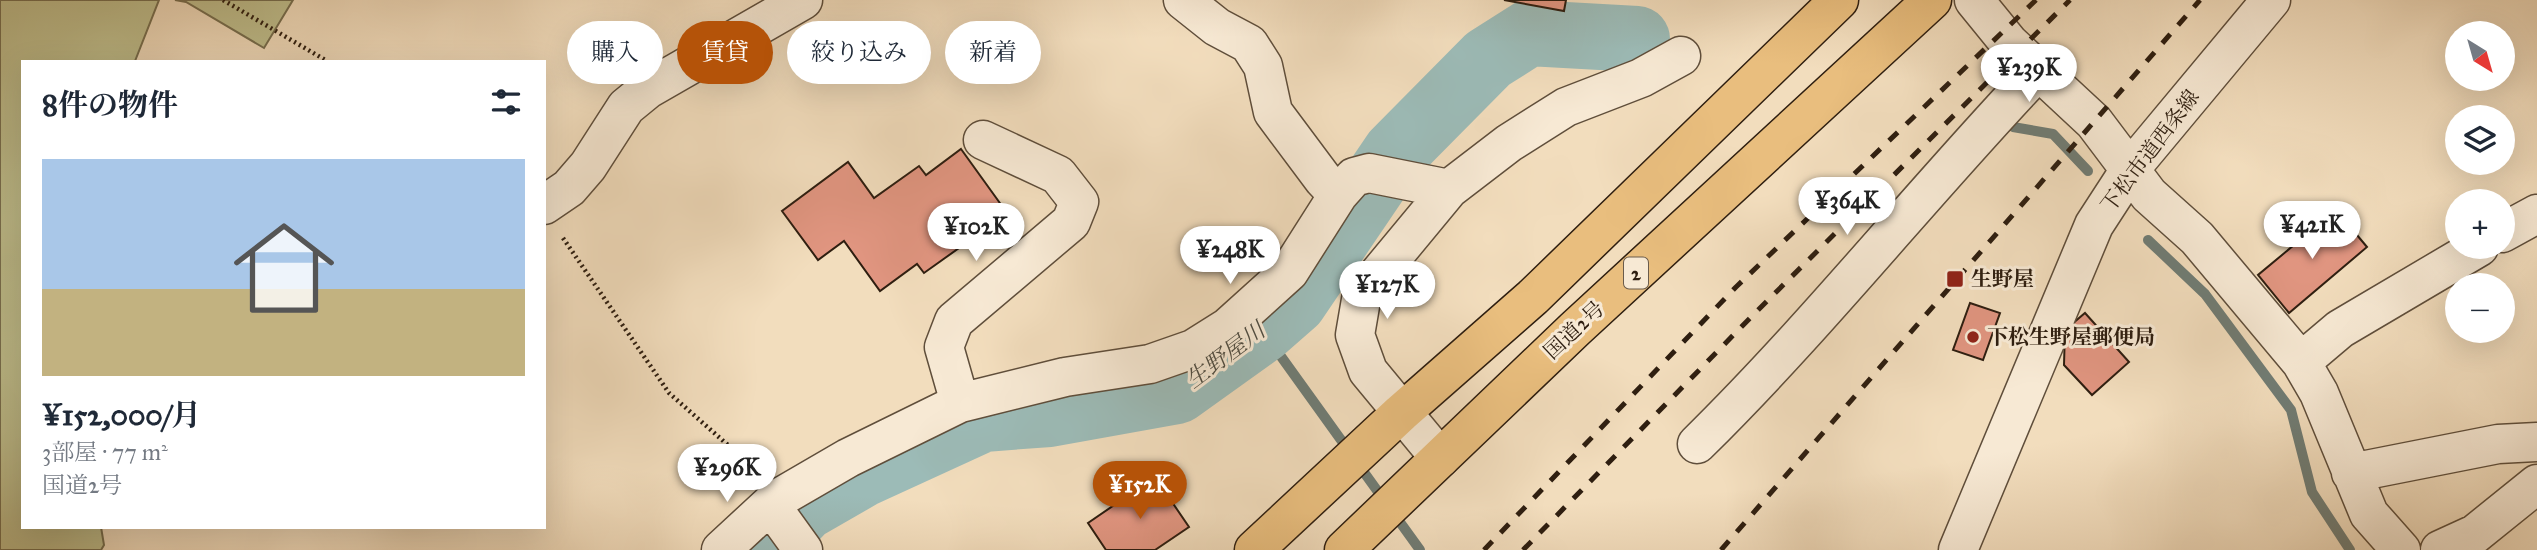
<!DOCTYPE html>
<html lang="ja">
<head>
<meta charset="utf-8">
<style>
  body { margin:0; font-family:"IM FELL Great Primer","Noto Serif JP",serif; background:#f2f2f3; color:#1f2937; height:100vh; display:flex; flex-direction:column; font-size:26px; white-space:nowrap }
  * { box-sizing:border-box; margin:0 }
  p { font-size:23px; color:#747a83 }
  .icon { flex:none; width:38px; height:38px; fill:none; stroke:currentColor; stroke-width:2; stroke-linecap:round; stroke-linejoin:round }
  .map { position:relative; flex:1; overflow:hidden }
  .drawer { position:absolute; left:21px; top:60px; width:525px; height:469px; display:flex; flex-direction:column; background:#fff; border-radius:0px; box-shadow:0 7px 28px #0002 }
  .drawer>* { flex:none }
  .banner { position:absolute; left:567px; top:21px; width:665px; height:63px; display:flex; gap:14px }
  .needle { width:46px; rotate:143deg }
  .fabs { position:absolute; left:2445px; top:21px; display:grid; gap:14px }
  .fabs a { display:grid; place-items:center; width:70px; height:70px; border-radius:50%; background:#fff; box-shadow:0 7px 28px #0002; font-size:35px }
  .price { position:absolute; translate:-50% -60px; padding:0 16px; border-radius:24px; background:#fff; color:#222; font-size:23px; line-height:46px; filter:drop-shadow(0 2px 4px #0008) }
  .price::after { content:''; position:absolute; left:50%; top:42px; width:21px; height:16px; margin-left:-10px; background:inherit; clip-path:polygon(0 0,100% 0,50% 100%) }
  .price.active { background:#b45309; color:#fff }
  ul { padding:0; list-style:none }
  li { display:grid; align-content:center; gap:14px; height:371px; padding:0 21px }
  li span { display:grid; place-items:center; height:217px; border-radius:0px; color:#555 }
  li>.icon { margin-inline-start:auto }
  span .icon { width:126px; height:126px; fill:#fffc; stroke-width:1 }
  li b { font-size:30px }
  h2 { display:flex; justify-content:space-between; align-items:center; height:84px; padding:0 21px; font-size:30px }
  .pill { padding:0 24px; border-radius:32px; background:#fff; box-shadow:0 7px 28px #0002; font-size:24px; line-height:63px }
  .pill.active { background:#b45309; color:#fff }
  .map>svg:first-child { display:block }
  .green { fill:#bfbf8e; stroke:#766e4f; stroke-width:2 }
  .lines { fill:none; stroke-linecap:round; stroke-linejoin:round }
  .stream { stroke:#707c74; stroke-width:10 }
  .river { stroke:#9cbbb7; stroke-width:66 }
  .building { fill:#e09580; stroke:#2e1e10; stroke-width:2 }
  .minor-casing { stroke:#5f4e3b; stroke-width:41 }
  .highway-casing { stroke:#2e1e10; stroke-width:41 }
  .path { stroke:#2e1e10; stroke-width:4.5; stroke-dasharray:2 3.5; stroke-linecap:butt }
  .minor { stroke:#f7e9d4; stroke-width:38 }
  .highway { stroke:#e9be7e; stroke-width:38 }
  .rail { stroke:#2e1e10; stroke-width:5; stroke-dasharray:12 12; stroke-linecap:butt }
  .poi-dot { fill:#8f2418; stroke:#f7e9d4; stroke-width:2.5 }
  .labels { text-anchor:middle; stroke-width:6; stroke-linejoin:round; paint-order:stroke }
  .shield { fill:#f7e9d4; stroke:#6a5b4b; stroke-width:2 }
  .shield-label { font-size:19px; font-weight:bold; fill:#2e1e10 }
  .street-label { font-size:21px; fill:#2e1e10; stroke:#f7e9d4 }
  .poi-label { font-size:21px; font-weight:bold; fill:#2e1e10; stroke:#f7e9d4; text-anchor:start }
  .water-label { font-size:23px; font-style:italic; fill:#4f4d42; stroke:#f7e9d4 }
</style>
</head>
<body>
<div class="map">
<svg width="2537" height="550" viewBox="0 0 2537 550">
  <rect width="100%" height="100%" fill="#f2ddbd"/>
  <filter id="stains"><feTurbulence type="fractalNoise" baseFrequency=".00286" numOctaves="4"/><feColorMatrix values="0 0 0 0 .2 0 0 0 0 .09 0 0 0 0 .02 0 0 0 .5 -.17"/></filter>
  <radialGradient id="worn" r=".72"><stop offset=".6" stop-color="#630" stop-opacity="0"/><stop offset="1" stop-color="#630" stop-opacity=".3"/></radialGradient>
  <path class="green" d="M0 0H159L135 61H23V527H101L104 545 101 550H0Z
    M175 0H293L264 48 186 2Z"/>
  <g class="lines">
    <path class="stream" d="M2013 127 2053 134 2088 171
      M2148 240 2205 294 2291 410 2312 492 2350 550
      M1262 330 1349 451
      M1358 464 1420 550"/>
    <path class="river" d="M764 550 804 508 863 474 983 419 1049 414 1177 391 1262 330 1294 302 1395 153 1488 59 1529 33 1637 39"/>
  </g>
  <path class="building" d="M1504 0H1566L1564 11Z
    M961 149 1002 206 968 231 973 238 924 273 917 264 880 291 844 241 818 260 782 211 848 162 874 198 919 166 926 175Z
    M2336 210 2367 247 2289 313 2258 275Z
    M1970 303 2000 313 1983 360 1953 350Z
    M2085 313 2129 362 2092 395 2064 365 2065 330Z
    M1155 477 1189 527 1155 550H1106L1088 523Z"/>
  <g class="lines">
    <g class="minor-casing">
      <path id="minor" d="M1183 0 1217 27 1249 44 1263 66 1273 112 1323 179 1338 195
        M1974 0 2009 43 2094 122 2149 195 2197 238 2301 362 2319 393 2369 514 2401 550
        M544 205 569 188 588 166 626 107 648 89 803 0
        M2502 233 2537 214
        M2301 362 2340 329 2479 247
        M960 403 944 347 954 321 1071 222 1079 202 1058 175 983 140
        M1697 444C1817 326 1922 193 2038 71
        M1440 458 1368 371 1355 335 1362 294 1449 189 1509 143 1566 107 1641 78 1681 56
        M2351 473 2498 444 2537 442
        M774 501 777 514 803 550
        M721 550 774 501 848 458 960 403 1065 377 1150 364 1193 349 1228 327 1289 272 1338 195 1354 177 1369 173 1449 189
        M1958 550 2094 225 2131 168 2271 0
        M2440 550 2475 534 2537 484"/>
    </g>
    <g class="highway-casing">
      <path id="highway" d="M1254 550 1401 413 1533 297 1839 0
        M1344 550 1575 329 1932 0"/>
    </g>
    <path class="path" d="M223 0 327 61
      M563 238 669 393 755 469"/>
    <use href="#minor" class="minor"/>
    <use href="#highway" class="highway"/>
    <path class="rail" d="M1484 550 1736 287 2036 0
      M1523 550 1755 313 2070 0
      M1721 550 2200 0"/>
  </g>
  <g class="poi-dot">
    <rect x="1946" y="270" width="18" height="18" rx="3.5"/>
    <circle cx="1973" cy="337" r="7"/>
  </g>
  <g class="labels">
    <rect class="shield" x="1624" y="257.5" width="24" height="31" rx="5"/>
    <g class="shield-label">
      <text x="1636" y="280">2</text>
    </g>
    <g class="street-label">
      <text transform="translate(2150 151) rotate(-53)" y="7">下松市道西条線</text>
      <text transform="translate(1574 330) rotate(-43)" y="7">国道2号</text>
    </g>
    <g class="poi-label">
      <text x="1971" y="286">生野屋</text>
      <text x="1987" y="344">下松生野屋郵便局</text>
    </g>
    <g class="water-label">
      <text transform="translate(1225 355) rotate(-37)" y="8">生野屋川</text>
    </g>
  </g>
  <rect width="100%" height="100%" filter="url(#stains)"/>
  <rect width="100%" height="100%" fill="url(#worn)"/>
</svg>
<div class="fabs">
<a><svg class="needle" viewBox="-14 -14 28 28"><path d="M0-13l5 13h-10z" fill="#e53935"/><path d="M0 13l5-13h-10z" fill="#747a83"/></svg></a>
<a><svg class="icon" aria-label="layers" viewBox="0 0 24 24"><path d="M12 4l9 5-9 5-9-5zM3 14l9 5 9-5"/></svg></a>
<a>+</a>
<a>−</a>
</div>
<b class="price" style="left:2029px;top:104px">¥239K</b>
<b class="price" style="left:1847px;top:237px">¥364K</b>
<b class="price" style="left:2312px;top:261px">¥421K</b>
<b class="price" style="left:976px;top:263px">¥102K</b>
<b class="price" style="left:1230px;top:286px">¥248K</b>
<b class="price" style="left:1387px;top:321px">¥127K</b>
<b class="price" style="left:727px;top:504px">¥296K</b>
<b class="price active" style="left:1140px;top:521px">¥152K</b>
<div class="banner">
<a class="pill">購入</a>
<a class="pill active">賃貸</a>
<a class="pill">絞り込み</a>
<a class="pill">新着</a>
</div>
<section class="drawer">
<h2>8件の物件<svg class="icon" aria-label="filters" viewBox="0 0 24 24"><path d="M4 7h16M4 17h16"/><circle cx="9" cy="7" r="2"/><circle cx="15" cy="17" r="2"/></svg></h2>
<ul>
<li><span style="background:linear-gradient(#a9c7e8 60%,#c2b280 0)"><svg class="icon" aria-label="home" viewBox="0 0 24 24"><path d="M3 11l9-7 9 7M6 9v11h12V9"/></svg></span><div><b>¥152,000/月</b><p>3部屋 · 77 m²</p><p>国道2号</p></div></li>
</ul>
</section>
</div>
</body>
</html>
